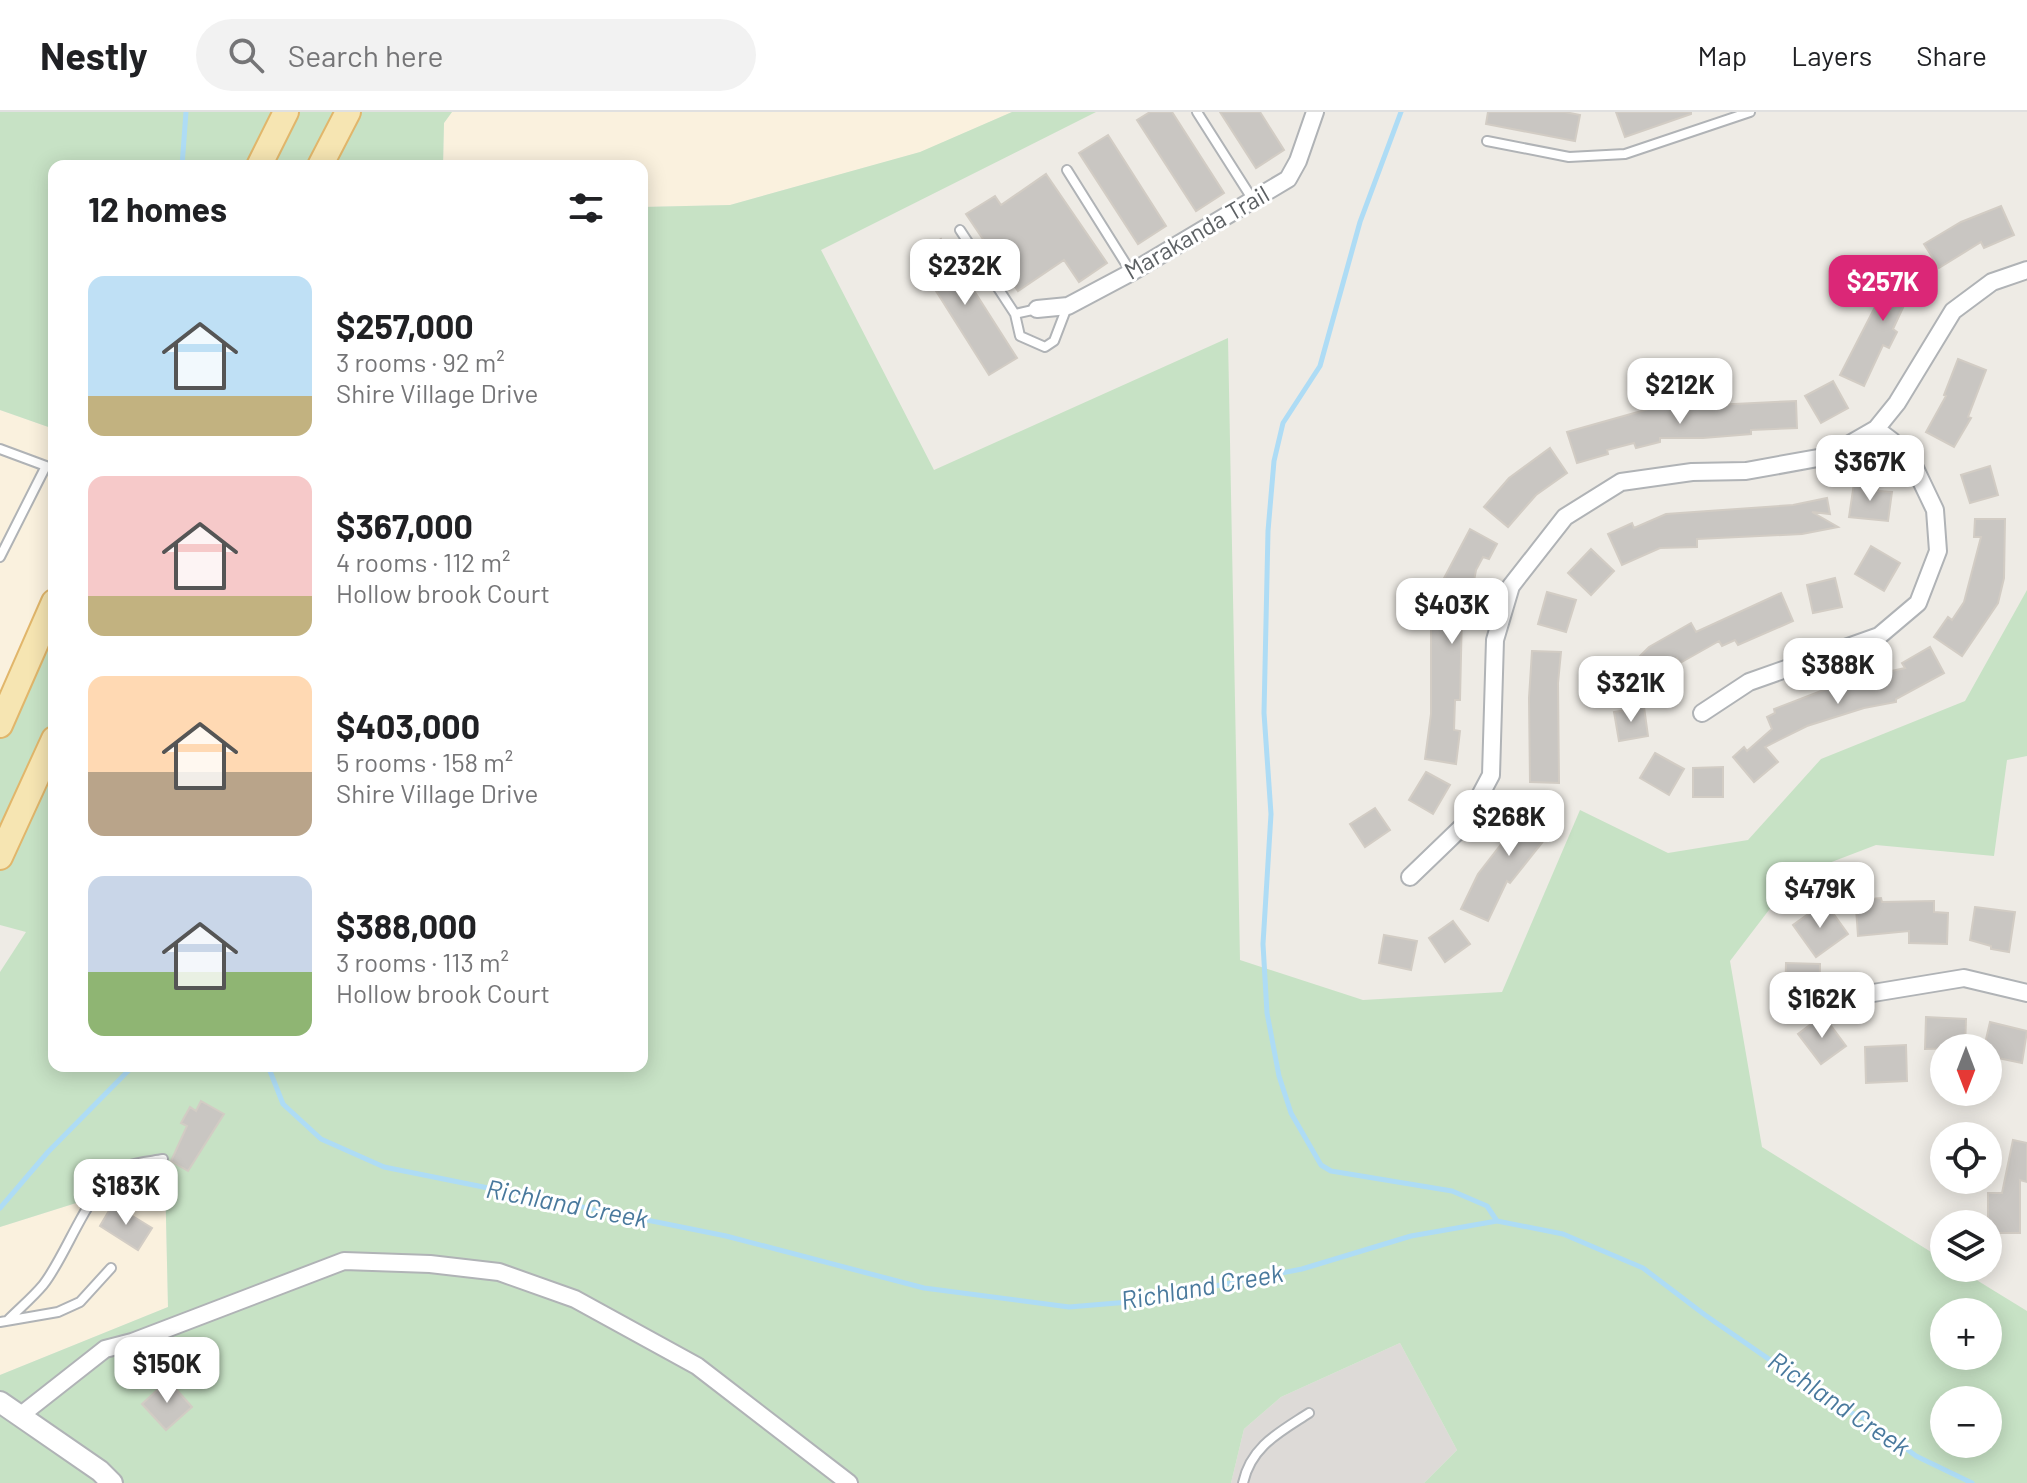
<!DOCTYPE html>
<html lang="en">
<head>
<meta charset="utf-8">
<style>
  body { margin:0; font-family:Barlow,sans-serif; background:#f2f2f2; color:#202124; height:100vh; display:flex; flex-direction:column; font-size:30px; white-space:nowrap }
  * { box-sizing:border-box; margin:0 }
  p { font-size:26px; color:#757577 }
  .icon { flex:none; width:44px; height:44px; fill:none; stroke:currentColor; stroke-width:2; stroke-linecap:round; stroke-linejoin:round }
  .map { position:relative; flex:1; overflow:hidden }
  .side { position:absolute; left:48px; top:48px; width:600px; height:912px; display:flex; flex-direction:column; background:#fff; border-radius:16px; box-shadow:0 4px 20px #0003 }
  .side>* { flex:none }
  .needle { width:52px; rotate:180deg }
  .controls { position:absolute; left:1930px; top:922px; display:grid; gap:16px }
  .controls a { display:grid; place-items:center; width:72px; height:72px; border-radius:50%; background:#fff; box-shadow:0 4px 20px #0003; font-size:40px }
  .price { position:absolute; translate:-50% -68px; padding:0 18px; border-radius:16px; background:#fff; color:#222; font-size:26px; line-height:52px; filter:drop-shadow(0 2px 4px #0008) }
  .price::after { content:''; position:absolute; left:50%; top:48px; width:24px; height:18px; margin-left:-12px; background:inherit; clip-path:polygon(0 0,100% 0,50% 100%) }
  .price.on { background:#db2777; color:#fff }
  ul { padding:0; list-style:none }
  li { display:flex; align-items:center; gap:24px; height:200px; padding:0 40px }
  li span { display:grid; place-items:center; flex:none; width:224px; height:160px; border-radius:16px; color:#555 }
  li>.icon { margin-inline-start:auto }
  span .icon { width:96px; height:96px; fill:#fffc; stroke-width:1 }
  li b { font-size:34px }
  h2 { display:flex; justify-content:space-between; align-items:center; height:96px; padding:0 40px; font-size:34px }
  header { display:flex; align-items:center; gap:48px; box-sizing:border-box; height:112px; padding:0 40px; background:#fff; border-bottom:2px solid #e0e0e0 }
  header strong { font-size:38px }
  nav { display:flex; gap:44px; margin-inline-start:auto; font-size:28px }
  .search { width:560px; height:72px; background:#f2f2f2; display:flex; align-items:center; gap:20px; box-sizing:border-box; padding:0 28px; border-radius:44px; color:#757577; font-size:30px }
  .map>svg:first-child { display:block }
  .commercial { fill:#faf1de }
  .industrial { fill:#dddad7 }
  .green { fill:#c7e2c5; fill-rule:evenodd }
  .lines { fill:none; stroke-linecap:round; stroke-linejoin:round }
  .stream { stroke:#aedcf5; stroke-width:5 }
  .building { fill:#c9c6c2; stroke:#d2ccc4; stroke-width:2 }
  .service-casing { stroke:#b0b3b6; stroke-width:12 }
  .minor-casing { stroke:#b0b3b6; stroke-width:20 }
  .tertiary-casing { stroke:#b0b3b6; stroke-width:24 }
  .primary-casing { stroke:#e1b66b; stroke-width:28 }
  .service { stroke:#fff; stroke-width:8 }
  .minor { stroke:#fff; stroke-width:16 }
  .tertiary { stroke:#fff; stroke-width:20 }
  .primary { stroke:#f6e5b2; stroke-width:24 }
  .labels { text-anchor:middle; stroke-width:6; stroke-linejoin:round; paint-order:stroke }
  .street-label { font-size:24px; fill:#5d6164; stroke:#fff }
  .water-label { font-size:26px; font-style:italic; fill:#49799d; stroke:#fff }
</style>
</head>
<body>
<header>
<strong>Nestly</strong>
<div class="search"><svg class="icon" aria-label="search" viewBox="0 0 24 24"><circle cx="10" cy="10" r="6"/><path d="M15 15l6 6"/></svg>Search here</div>
<nav><a>Map</a><a>Layers</a><a>Share</a></nav>
</header>
<div class="map">
<svg width="2027" height="1371" viewBox="0 0 2027 1371">
  <rect width="100%" height="100%" fill="#eeebe5"/>
  <path class="commercial" d="M452 0H1012L921 40 730 93 642 95V54H443L444 11Z
    M0 298 54 317V478L0 607Z
    M165 1063 168 1195 0 1263V1115Z"/>
  <path class="industrial" d="M1400 1231 1457 1338 1424 1371H1231L1244 1317 1281 1285Z"/>
  <path class="green" d="M0 0H452L444 11 443 54H54V317L0 298Z
    M1012 0H1096L821 138 934 358 1228 226 1240 848 1363 888 1502 880 1580 698 1668 741 1748 728 1821 647 1965 589 2027 478V644L2007 648 1994 744 1876 733 1795 764 1730 849 1762 1035 1944 1148V1156H1957L2027 1199V1371H1424L1457 1338 1400 1231 1281 1285 1244 1317 1231 1371H0V1263L168 1195 165 1063 0 1115V860L26 820 0 813V607L54 478V954H642V95L730 93 920 40ZM1944 1200H1988V1244H1944ZM1944 1288H1988V1332H1944Z"/>
  <g class="lines">
    <path class="stream" d="M1401 0 1360 110 1320 254 1283 311 1274 349 1268 419 1264 601 1271 702 1263 832 1267 901 1279 964 1291 1001 1321 1053 1331 1059 1452 1079 1487 1094 1497 1109
      M182 54 186 0
      M268 954 283 992 321 1027 384 1055 726 1124 924 1176 1069 1195 1165 1187 1210 1175 1302 1157 1411 1124 1497 1109 1563 1122 1643 1156 1705 1203 1838 1295 1868 1308 1916 1344 1972 1371
      M0 1096 48 1040 133 954"/>
  </g>
  <path class="building" d="M1150 0H1172L1224 81 1196 99 1137 8Z
    M1220 0H1260L1284 38 1256 56Z
    M1488 0H1565L1580 3 1575 29 1486 12Z
    M1616 0H1691V2L1625 25Z
    M1108 23 1166 114 1138 132 1079 41Z
    M1046 62 1107 151 1079 170 1064 148 1018 179 966 102 995 84 1001 93Z
    M2001 94 2014 123 1984 136 1981 130 1939 156 1924 132 1961 110Z
    M941 127 1017 246 989 263 914 144Z
    M1904 149 1928 163 1911 192 1906 189 1893 217 1897 220 1889 236 1883 233 1864 274 1840 263 1875 195Z
    M1958 247 1986 258 1968 305 1971 306 1954 335 1926 320 1946 284 1944 283Z
    M1833 269 1848 296 1821 311 1805 284Z
    M1796 289 1797 316 1751 318V322L1703 326H1660V330L1636 336 1634 331 1607 338 1608 342 1577 351 1567 320 1652 296Z
    M1550 336 1567 361 1536 383 1508 415 1484 395 1509 366Z
    M1990 354 1998 383 1970 391 1961 363Z
    M1854 371 1878 374V379L1892 380 1888 409 1849 405Z
    M1827 386 1830 402 1812 400 1838 415 1802 422 1697 427V435L1660 436 1622 453 1608 422 1632 411 1634 416 1666 402 1793 393Z
    M1975 407H2005L2004 466 1998 491 1962 544 1934 525 1948 505 1952 508 1964 490 1981 425H1974Z
    M1470 417 1497 432 1489 447 1483 445 1476 458 1468 501 1462 500 1460 588H1455L1454 618 1460 619 1456 652 1425 647 1431 602V516H1434L1443 468Z
    M1871 434 1900 451 1884 479 1855 462Z
    M1591 437 1614 459 1591 483 1568 461Z
    M1835 466 1842 495 1813 501 1807 473Z
    M1547 480 1576 488 1566 520 1538 512Z
    M1781 481 1793 509 1738 533 1735 528 1722 534 1719 529 1680 551 1677 546 1647 575 1628 556 1649 535 1691 511 1696 520Z
    M1930 535 1944 561 1896 587V590L1864 596 1807 614 1765 635 1778 650 1754 670 1733 645 1744 635 1747 639 1772 617 1767 605 1775 601 1774 597 1847 569 1905 556 1902 551Z
    M1532 539 1561 540 1558 571 1559 671 1530 670 1529 586Z
    M1644 595 1648 624 1619 629 1614 600Z
    M1655 641 1684 657 1669 683 1640 666Z
    M1723 655V685H1693V656Z
    M1426 660 1450 673 1433 702 1409 688Z
    M1522 686 1555 698 1548 717 1552 718 1510 771 1507 769 1488 809 1461 797 1478 762 1509 722Z
    M1375 696 1390 718 1365 735 1350 712Z
    M1869 781 1870 787 1881 786 1882 790 1934 789V800L1948 801 1947 832 1909 831V819L1858 824 1855 782Z
    M1825 790 1848 822 1816 845 1793 813Z
    M1975 795 2015 800 2009 840 1991 837V834L1970 828Z
    M1453 809 1470 832 1445 850 1429 826Z
    M1384 823 1417 829 1411 858 1379 851Z
    M1786 851 1820 852 1819 892 1785 891Z
    M1823 903 1846 934 1821 952 1798 922Z
    M1926 905 1966 907 1965 936 1925 937Z
    M1990 910 2027 919 2022 951 1988 944V936H1984Z
    M1906 933 1907 969 1866 971 1865 935Z
    M201 989 224 1002 188 1059 171 1049 187 1014 181 1011 190 995 196 999Z
    M2013 1028 2027 1031V1070L2020 1068V1121H1988V1081H2002Z
    M113 1092 152 1116 138 1138 100 1114Z
    M168 1268 192 1295 166 1318 142 1292Z"/>
  <g class="lines">
    <g class="service-casing">
      <path id="service" d="M1197 0 1253 88
        M1487 29 1569 45 1625 42 1750 0
        M1067 58 1131 160
        M960 118 1015 202 1037 197
        M1015 202 1020 224 1045 235 1054 229 1067 195
        M0 337 54 357
        M0 445 46 354
        M8 1208C20 1196 33 1185 43 1173 68 1142 91 1067 127 1054 138 1050 152 1049 163 1047
        M0 1210 58 1200 80 1190 111 1156
        M1243 1371C1251 1334 1280 1320 1309 1301"/>
    </g>
    <g class="minor-casing">
      <path id="minor" d="M1037 197 1068 194 1132 160 1288 67 1298 49 1315 0
        M1702 601 1749 570 1879 524 1918 491 1938 439 1935 398 1914 354 1892 329 1876 317
        M1410 765 1465 712 1491 663 1495 528 1511 474 1565 405 1621 370 1692 360 1746 359 1829 344 1876 317 1897 291 1953 199 1992 170 2027 158
        M1867 882 1964 866 2027 881
        M21 1303 105 1237 132 1230 344 1149 430 1152 499 1160 575 1187 697 1254 849 1371"/>
    </g>
    <g class="tertiary-casing">
      <path id="tertiary" d="M0 1290 100 1359 112 1371"/>
    </g>
    <g class="primary-casing">
      <path id="primary" d="M259 54 286 0
        M320 54 348 0
        M0 613 54 490
        M0 745 54 627"/>
    </g>
    <use href="#service" class="service"/>
    <use href="#minor" class="minor"/>
    <use href="#tertiary" class="tertiary"/>
    <use href="#primary" class="primary"/>
  </g>
  <g class="labels">
    <g class="street-label">
      <text transform="translate(1197 121) rotate(-30)" y="8">Marakanda Trail</text>
    </g>
    <g class="water-label">
      <text transform="translate(567 1092) rotate(11)" y="9">Richland Creek</text>
      <text transform="translate(1202 1175) rotate(-10)" y="9">Richland Creek</text>
      <text transform="translate(1839 1292) rotate(34)" y="9">Richland Creek</text>
    </g>
  </g>
</svg>
<div class="controls">
<a><svg class="needle" viewBox="-14 -14 28 28"><path d="M0-13l5 13h-10z" fill="#e53935"/><path d="M0 13l5-13h-10z" fill="#757577"/></svg></a>
<a><svg class="icon" aria-label="locate" viewBox="0 0 24 24"><circle cx="12" cy="12" r="6"/><path d="M12 2v4M12 18v4M2 12h4M18 12h4"/></svg></a>
<a><svg class="icon" aria-label="layers" viewBox="0 0 24 24"><path d="M12 4l9 5-9 5-9-5zM3 14l9 5 9-5"/></svg></a>
<a>+</a>
<a>−</a>
</div>
<b class="price" style="left:965px;top:195px">$232K</b>
<b class="price on" style="left:1883px;top:211px">$257K</b>
<b class="price" style="left:1680px;top:314px">$212K</b>
<b class="price" style="left:1870px;top:391px">$367K</b>
<b class="price" style="left:1452px;top:534px">$403K</b>
<b class="price" style="left:1838px;top:594px">$388K</b>
<b class="price" style="left:1631px;top:612px">$321K</b>
<b class="price" style="left:1509px;top:746px">$268K</b>
<b class="price" style="left:1820px;top:818px">$479K</b>
<b class="price" style="left:1822px;top:928px">$162K</b>
<b class="price" style="left:126px;top:1115px">$183K</b>
<b class="price" style="left:167px;top:1293px">$150K</b>
<section class="side">
<h2>12 homes<svg class="icon" aria-label="filters" viewBox="0 0 24 24"><path d="M4 7h16M4 17h16"/><circle cx="9" cy="7" r="2"/><circle cx="15" cy="17" r="2"/></svg></h2>
<ul>
<li><span style="background:linear-gradient(#bfe0f5 75%,#c2b280 0)"><svg class="icon" aria-label="home" viewBox="0 0 24 24"><path d="M3 11l9-7 9 7M6 9v11h12V9"/></svg></span><div><b>$257,000</b><p>3 rooms · 92 m²</p><p>Shire Village Drive</p></div></li>
<li><span style="background:linear-gradient(#f6c9c9 75%,#c2b280 0)"><svg class="icon" aria-label="home" viewBox="0 0 24 24"><path d="M3 11l9-7 9 7M6 9v11h12V9"/></svg></span><div><b>$367,000</b><p>4 rooms · 112 m²</p><p>Hollow brook Court</p></div></li>
<li><span style="background:linear-gradient(#ffd9b3 60%,#b9a48a 0)"><svg class="icon" aria-label="home" viewBox="0 0 24 24"><path d="M3 11l9-7 9 7M6 9v11h12V9"/></svg></span><div><b>$403,000</b><p>5 rooms · 158 m²</p><p>Shire Village Drive</p></div></li>
<li><span style="background:linear-gradient(#c9d6e8 60%,#8fb573 0)"><svg class="icon" aria-label="home" viewBox="0 0 24 24"><path d="M3 11l9-7 9 7M6 9v11h12V9"/></svg></span><div><b>$388,000</b><p>3 rooms · 113 m²</p><p>Hollow brook Court</p></div></li>
</ul>
</section>
</div>
</body>
</html>
